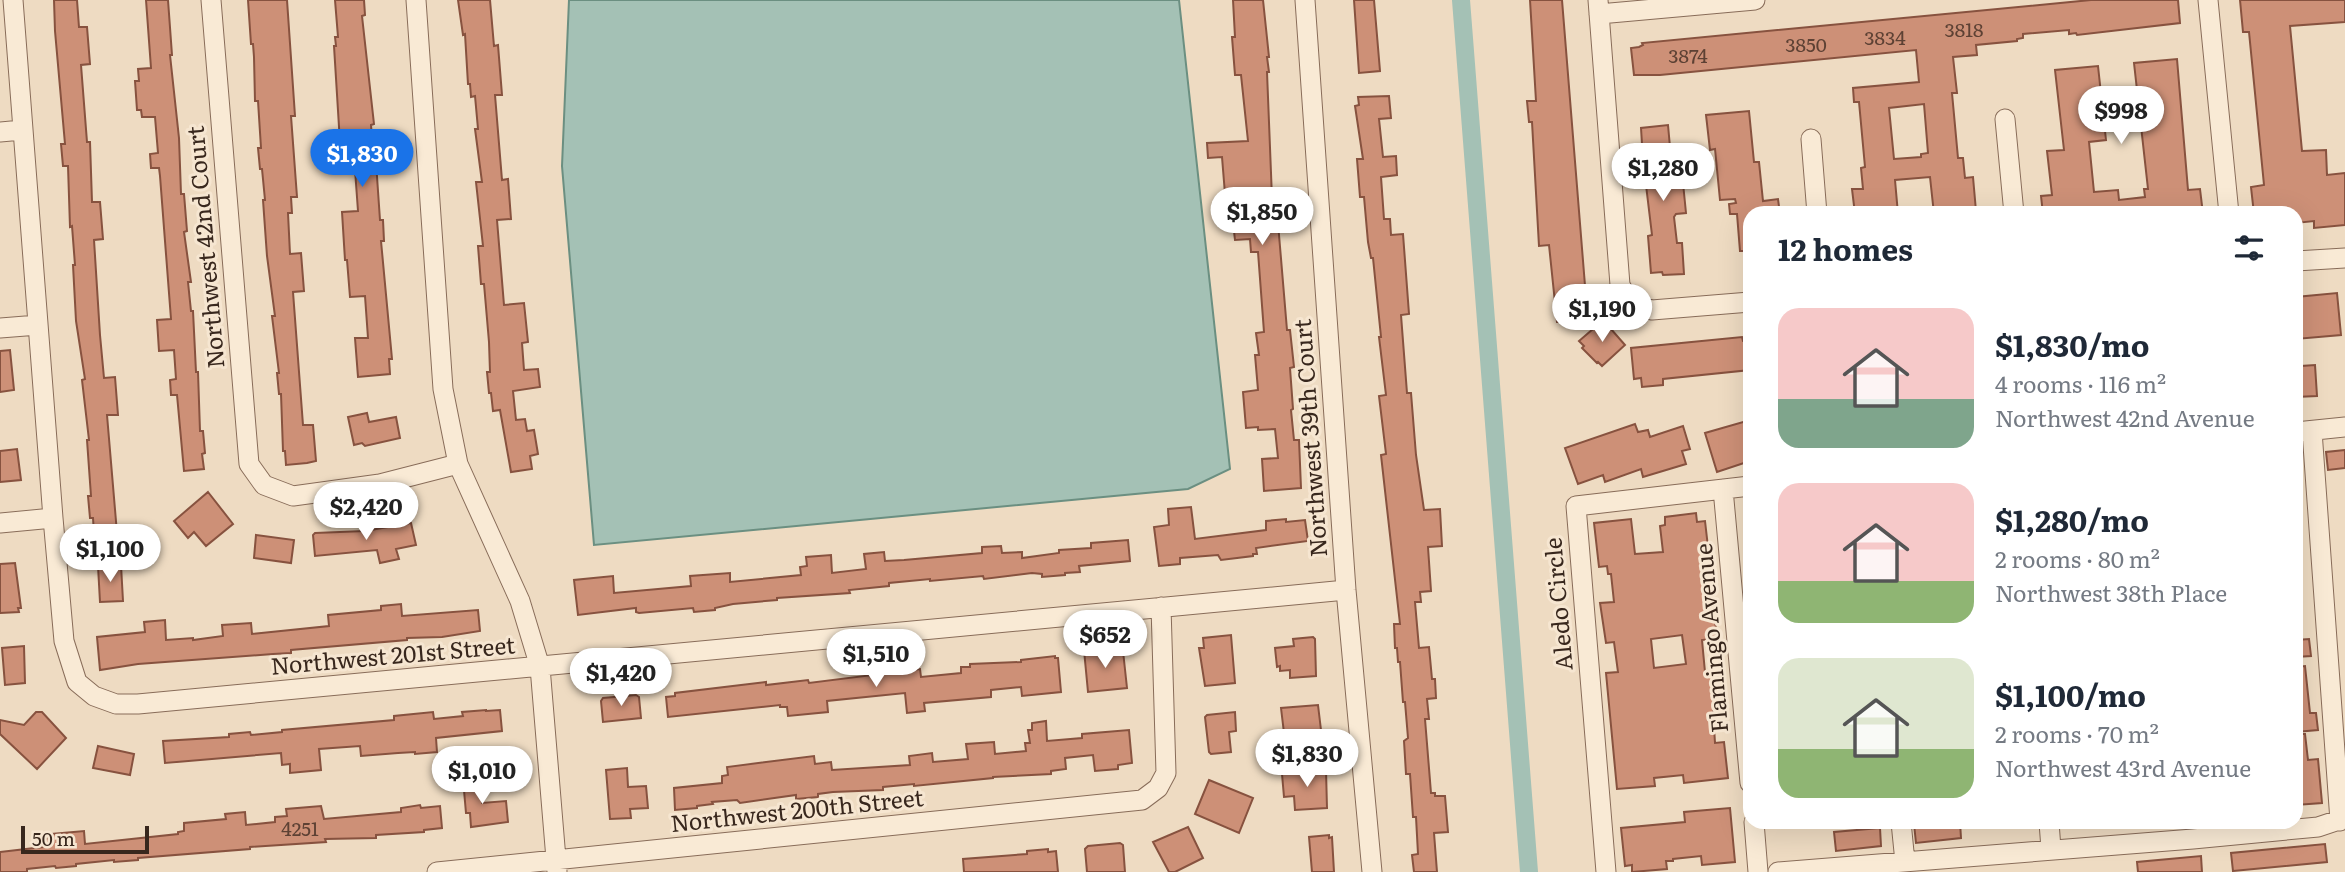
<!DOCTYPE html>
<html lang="en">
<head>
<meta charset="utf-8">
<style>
  body { margin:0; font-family:Literata,serif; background:#f2f2f3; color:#1f2937; height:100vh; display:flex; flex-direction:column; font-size:26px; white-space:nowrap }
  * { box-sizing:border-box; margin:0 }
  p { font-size:23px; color:#747a83 }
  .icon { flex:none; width:38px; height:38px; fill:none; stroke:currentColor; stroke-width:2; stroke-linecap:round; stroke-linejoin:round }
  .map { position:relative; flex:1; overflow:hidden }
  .details { position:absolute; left:1743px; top:206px; width:560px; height:623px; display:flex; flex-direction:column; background:#fff; border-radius:21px; box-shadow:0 7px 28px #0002 }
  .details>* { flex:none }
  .scale { position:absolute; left:21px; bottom:18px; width:128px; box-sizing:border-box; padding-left:7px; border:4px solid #38271d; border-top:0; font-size:19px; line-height:24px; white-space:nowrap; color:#38271d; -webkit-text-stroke:5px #f6e6d1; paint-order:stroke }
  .price { position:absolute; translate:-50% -60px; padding:0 16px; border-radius:24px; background:#fff; color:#222; font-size:23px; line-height:46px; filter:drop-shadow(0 2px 4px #0008) }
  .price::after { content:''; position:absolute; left:50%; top:42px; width:21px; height:16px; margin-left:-10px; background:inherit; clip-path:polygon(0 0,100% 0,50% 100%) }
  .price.current { background:#1a73e8; color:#fff }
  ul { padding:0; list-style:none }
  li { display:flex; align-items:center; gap:21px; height:175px; padding:0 35px }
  li span { display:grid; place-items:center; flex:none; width:196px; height:140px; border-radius:21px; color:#555 }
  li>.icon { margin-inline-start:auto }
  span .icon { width:84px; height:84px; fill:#fffc; stroke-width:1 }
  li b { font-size:30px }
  h2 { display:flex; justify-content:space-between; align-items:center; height:84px; padding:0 35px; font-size:30px }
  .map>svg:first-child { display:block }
  .water { fill:#a4c1b5; stroke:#6b8f81; stroke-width:2 }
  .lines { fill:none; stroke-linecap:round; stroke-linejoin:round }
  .canal { stroke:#a4c1b5; stroke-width:18 }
  .building { fill:#cd9077; stroke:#87523f; stroke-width:2; fill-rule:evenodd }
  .minor-casing { stroke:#886c59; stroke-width:21 }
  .minor { stroke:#f9ead5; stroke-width:19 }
  .labels { text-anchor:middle; stroke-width:6; stroke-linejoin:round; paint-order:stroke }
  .number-label { font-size:19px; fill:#5d4134 }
  .street-label { font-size:23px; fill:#38271d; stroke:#f6e6d1 }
</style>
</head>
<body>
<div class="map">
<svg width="2345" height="872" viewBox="0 0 2345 872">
  <rect width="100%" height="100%" fill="#eedbc2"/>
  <path class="water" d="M569 0H1179L1230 469 1188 489 594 545 562 166Z"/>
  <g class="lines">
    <path class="canal" d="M1461 0 1529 872"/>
  </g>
  <path class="building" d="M54 0H77L79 27H87L90 64 81 65 87 142H90L92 202H100L103 239 94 240 100 335 104 378 115 377 118 415H107L117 533 94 534 93 518H90L88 496H91L87 440H89L82 380 85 379 76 321 73 265H75L72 226 70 227 68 166H63L61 144H65L55 31Z
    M146 0H168L172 55H170L179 138 181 194H184L187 231 184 232 191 282H188L191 311H193L196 372H198L200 431H203L205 453 202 454 204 469 184 471 177 395H171L170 380 176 379 174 350 159 351 157 320 171 319 160 176 159 168H151L150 154 158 153 155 117H142L141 110H137L135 81H139L138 69 151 68Z
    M248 0H287L295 116H291L297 197H291L292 213H288L290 254 301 253 304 291 293 292 303 425H313L316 461 307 463 286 465 285 451H283L281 394H279L277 373H279L272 316H275L267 256 263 200H265L262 169H260L258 148H261L258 101H255L254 57 253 44H251Z
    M335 0H364L365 15 362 16 374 124 371 125 374 163 376 162 380 220H383L384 241H381L392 359H389L390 374 358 377 355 338H368L365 296 350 297 347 260H345L342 212 358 211 353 142 340 143 334 46H336L335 37H338Z
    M458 0H490L494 46 498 45 502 95H495L502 180 508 179 511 219 497 220 504 305 524 303 528 342 522 343 524 370 538 369 540 387 513 391 516 420 525 419 527 431 534 430 538 454 530 456 532 469 511 472 500 410 493 411 491 393H489L487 372H490L489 342 484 284H481L478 246H483L476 182H482L475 129H478L475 96 471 97 470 84H468L465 34 463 35Z
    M1233 0H1263L1269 57H1267L1269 72H1267L1272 198H1275L1277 211 1287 330H1290L1294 367 1290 368 1293 409 1291 410 1294 440H1299L1301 488 1264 491 1262 459 1278 458 1275 429 1258 430V427L1246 428 1243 392 1258 390 1255 355H1259L1256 333 1264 332 1258 252H1251L1250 239 1235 240 1233 223 1250 222 1247 193 1225 194 1222 157 1208 158 1207 143 1248 141 1241 75H1235L1232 37H1235Z
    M1354 0H1374L1380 71 1359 73Z
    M1530 0H1562L1586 298 1588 311 1596 319 1557 322 1549 245 1539 246 1532 122H1529L1527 101H1536Z
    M2091 0H2178L2180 23 2077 35 2076 33 2069 34V30L2023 34V38L2017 39V41L1976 45 1977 55 1953 57 1957 93H1952L1958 158H1963L1965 178 1973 177 1976 211 1934 214 1930 177 1895 180 1898 214H1855L1852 189H1863L1861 168 1865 167 1859 102H1854L1853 88 1919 82 1916 50 1660 75H1634L1631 48 1639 47 1643 45 1642 43ZM1924 104 1928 153 1921 154V157L1894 159 1889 108Z
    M2240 0H2345V22L2290 26 2302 151 2326 150 2327 175 2345 173V225L2314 228V221L2296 223V214H2254L2251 187 2264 185 2249 32H2243Z
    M2177 59 2188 190 2200 189 2203 214H2043L2041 196 2052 195 2047 151 2064 150 2055 70 2098 66 2106 140 2089 142 2094 192 2118 190 2119 200 2145 197 2144 189H2148L2134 63Z
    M1389 96 1391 118 1379 119 1383 157 1396 156 1397 175 1381 177 1384 219H1390L1391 235 1403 234 1409 314 1401 315 1407 393H1411L1416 455 1424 510 1440 509 1442 546 1428 547 1431 591 1420 592 1421 602H1415L1419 648 1429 647 1432 679H1435L1436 698 1427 699 1429 719H1425L1431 793H1435V796H1445L1448 832 1434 833 1437 872H1414L1412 855 1418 854 1416 817H1413L1410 774H1406L1404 741 1408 738 1405 702H1403L1400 662H1398L1397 648H1395L1394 624H1400L1381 455 1386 454 1379 396 1386 395 1379 337H1381L1373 258H1371L1368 242 1364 197H1360L1357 159H1363L1355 106 1359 105 1358 97Z
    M1749 111 1754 162H1759L1763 201 1778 199 1780 214H1750V251H1740L1737 214H1730L1729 204 1736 203 1735 199 1720 200 1715 149 1710 150 1706 115Z
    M1668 125 1671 158 1668 159 1673 184 1683 183 1686 213 1676 214 1674 217 1677 243H1682L1684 274 1663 275 1662 272 1651 273 1648 236 1652 235 1646 185H1649L1645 144H1642L1641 128Z
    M2337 293 2341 335 2296 339V297Z
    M1600 323 1605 329H1611L1625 345 1602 366 1598 362 1597 363 1582 348 1584 346 1579 341Z
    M1742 337 1743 341 1750 340V370L1663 379V385L1642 387 1641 378 1634 379 1631 348Z
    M10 350 14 390 0 392V351Z
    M2315 365 2317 396 2296 397V378L2302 377 2301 366Z
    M367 413 369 422 396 417 400 438 365 446 362 443 354 445 348 417Z
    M1750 420V461L1717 472 1705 433Z
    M1635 424 1638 432 1648 430 1650 437 1683 426 1690 449 1682 451 1686 464 1643 477 1641 469 1605 482 1603 475 1578 484 1565 448Z
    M17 449 21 480 0 482V451Z
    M2345 450V468L2328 470 2326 452Z
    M208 492 233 524 206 546 194 532 188 538 174 521Z
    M1191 507 1195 539 1266 530V521L1286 519V522L1305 520 1308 541 1256 548 1257 554H1253V556L1221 560 1218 555 1180 558V564L1159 566 1154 527 1169 525 1168 509Z
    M1696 513 1697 522 1705 521 1708 547 1710 546 1711 565 1705 566 1708 595 1712 594 1717 638 1702 640 1705 672 1717 670 1719 693H1721L1723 710 1713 711 1715 743 1724 742 1728 778 1684 783 1683 775 1654 778 1655 786 1617 789 1606 673 1618 672 1614 642 1606 643 1600 603 1614 602 1611 574H1608L1607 566 1599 567 1594 523 1631 519 1635 554 1663 552 1660 526 1665 525V517ZM1682 635 1686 664 1654 668 1651 639Z
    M411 523 416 545 396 549 399 559 380 563 377 550 315 556 313 535 315 533 365 531Z
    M256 535 294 540 291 563 254 558Z
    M1128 540 1130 561 1079 566 1080 572 1065 573V575L1042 577V574L1032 573 984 579 983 576 930 581V579L889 583V586L849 590 850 593 777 598V600L733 604 715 608V610L694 612 693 608 639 613 636 612V608L578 615 574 580 613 576 614 593 691 586 690 576 730 573V582L801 575 800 567 807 566 806 557 831 555 832 573 866 569 864 554 884 552 885 561 904 560 982 553V547L1001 546 1002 553 1022 552V558L1059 553V550L1091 548V543Z
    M15 563 21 608H18L19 612 0 613V564Z
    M121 565 123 601 100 602 98 566Z
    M401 604 402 616 478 610 480 631 442 637 407 638V640L291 650V653L273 654 138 664 100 670 97 637 145 632 144 622 165 620 166 640 193 638V640L223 636 222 625 251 623 252 634 329 626 328 615 381 610V606Z
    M1231 635 1235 683 1205 686 1199 648H1204L1203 638Z
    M1313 637 1315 639 1316 676 1290 678V670L1280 671V666L1277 667 1275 648 1294 646 1293 639Z
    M2309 639 2311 656 2296 657V640Z
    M24 646 25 683 5 685 2 648Z
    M1105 648 1106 653 1123 651 1127 688 1088 692 1084 650Z
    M1055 656V658H1058L1061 692 1022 696 1021 687 991 690V697L924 703 925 711 907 713 905 693 827 701 828 712 788 716 787 707H780V705L668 717 666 697 675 696V693L766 682V685L808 680 809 683 920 669 921 677 961 673V667H970V664L1021 662V660Z
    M2305 666 2310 713H2316L2318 730 2296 732V667Z
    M636 695 639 697 641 718 603 722 601 701 603 698Z
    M1318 705 1321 730 1284 733 1281 708Z
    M486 710V711L500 710 502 731 436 738 437 752 415 754V752L398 753 361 756 360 746 319 749 321 770 290 773V764L282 765 281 753 165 763 163 741 229 737V734L250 732 251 735 282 732V730L394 720V716L433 712 434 719 463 716 462 712Z
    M36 712H42L66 738 37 769 0 734V720L24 725Z
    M1235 712 1236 731 1229 732 1231 752 1211 754 1209 752 1205 717 1207 715Z
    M1046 721 1047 741 1082 738V734L1129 730 1132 763 1118 765V769L1095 771 1093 755 1065 758 1066 769 1051 771V774L993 777V778L914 786V784L883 787V790L833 792 818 794V797L796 799V795L740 803 737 800 712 802 713 804 697 806V808L675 810 674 788 722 783V776L728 775 727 767 814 756 815 764 831 762 832 770 910 765 909 756 932 753 933 762 968 759 966 744 994 742 995 754 1026 751 1025 743H1030L1028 730H1032V723Z
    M2296 734H2305L2308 760 2318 759 2322 803 2296 805Z
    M98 746 134 754 130 775 93 768Z
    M627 768 628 787 646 786 648 808 630 809 631 818 610 819 606 770Z
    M1326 770 1327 808 1295 810 1294 796 1284 797 1282 774Z
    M480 778 482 803 506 801 508 822 471 827 470 813H466L463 779Z
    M1209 780 1253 798 1239 833 1195 814Z
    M420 805 421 808 440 806 442 828 424 830V832L376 835V838L325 839 326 842 250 847V849L138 858V860L114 862V860L76 864V866L56 868 55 866 27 869V872H0V852L43 847 44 839 53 838 52 834 84 831 85 844 178 834V832L184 831V823L226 819 225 814 245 812 246 825 275 822V817L287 816 286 809 321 806 324 819 401 812V808Z
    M1730 808 1735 862 1702 865 1701 856 1673 859V861H1666L1667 869 1632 872V865L1625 866 1621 828 1685 822 1684 812Z
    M1931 822H1960L1961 838 1916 843 1914 824Z
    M1188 827 1203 858 1175 872H1169L1153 842Z
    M1880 828 1881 846 1836 851 1834 832Z
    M1329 835V838L1332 837 1334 872H1312L1309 837Z
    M1120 843 1123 845 1125 872H1087L1085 849 1088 846Z
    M2325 844 2327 862 2233 871 2231 853Z
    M1048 849V852L1056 851 1058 872H964L963 859 1027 854V851Z
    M2201 856 2202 872H2138L2137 862Z"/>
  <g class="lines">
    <g class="minor-casing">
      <path id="minor" d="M13 0 53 518 64 641 77 682 94 696 116 704H138L1346 590
        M211 0 249 464 264 485 293 496 380 484 458 464
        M416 0 443 389 458 464 520 601 540 667 557 871
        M1305 0 1346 590 1372 872
        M1598 0 1620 285 1631 305 1652 310 1750 302
        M2208 0 2229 214
        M1599 14 1755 0
        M2005 119 2014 214
        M0 132 22 130
        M1811 139 1817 214
        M2296 261 2345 258
        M0 328 38 325
        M2312 431 2340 821
        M2296 432 2345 427
        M1723 489 1750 783
        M0 523 53 518
        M1754 822 1758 872
        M1901 822 1905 862
        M2049 822 2051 849
        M437 872 1142 800 1158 788 1166 773 1161 607
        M1606 872 1576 506 1750 486
        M1778 872 2193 839 2318 827 2345 818"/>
    </g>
    <use href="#minor" class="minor"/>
  </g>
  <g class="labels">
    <g class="number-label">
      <text x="1964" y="37">3818</text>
      <text x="1885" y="45">3834</text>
      <text x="1806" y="52">3850</text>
      <text x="1688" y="63">3874</text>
      <text x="300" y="836">4251</text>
    </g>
    <g class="street-label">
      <text transform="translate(206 247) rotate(-95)" y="8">Northwest 42nd Court</text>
      <text transform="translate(1311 438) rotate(-94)" y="8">Northwest 39th Court</text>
      <text transform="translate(1559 604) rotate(-95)" y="8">Aledo Circle</text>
      <text transform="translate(1712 638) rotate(-95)" y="8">Flamingo Avenue</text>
      <text transform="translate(393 656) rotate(-5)" y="8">Northwest 201st Street</text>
      <text transform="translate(797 811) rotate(-6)" y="8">Northwest 200th Street</text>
    </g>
  </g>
</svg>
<div class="scale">50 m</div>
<b class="price" style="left:2121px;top:146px">$998</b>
<b class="price current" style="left:362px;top:189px">$1,830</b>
<b class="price" style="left:1663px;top:203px">$1,280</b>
<b class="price" style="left:1262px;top:247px">$1,850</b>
<b class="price" style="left:1602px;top:344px">$1,190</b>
<b class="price" style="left:366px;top:542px">$2,420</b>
<b class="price" style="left:110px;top:584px">$1,100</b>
<b class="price" style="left:1105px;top:670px">$652</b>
<b class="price" style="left:876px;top:689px">$1,510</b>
<b class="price" style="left:621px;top:708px">$1,420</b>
<b class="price" style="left:1307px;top:789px">$1,830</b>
<b class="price" style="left:482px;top:806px">$1,010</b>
<section class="details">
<h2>12 homes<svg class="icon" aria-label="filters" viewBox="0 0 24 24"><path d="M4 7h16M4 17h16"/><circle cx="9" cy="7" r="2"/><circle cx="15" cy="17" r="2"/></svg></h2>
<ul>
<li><span style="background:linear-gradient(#f6c9c9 65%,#7fa58c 0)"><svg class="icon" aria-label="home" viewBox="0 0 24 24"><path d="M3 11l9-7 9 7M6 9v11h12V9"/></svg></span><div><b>$1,830/mo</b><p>4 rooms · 116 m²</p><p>Northwest 42nd Avenue</p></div></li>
<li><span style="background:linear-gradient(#f6c9c9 70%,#8fb573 0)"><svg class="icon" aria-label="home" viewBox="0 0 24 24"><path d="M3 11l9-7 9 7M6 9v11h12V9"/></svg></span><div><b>$1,280/mo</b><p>2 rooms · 80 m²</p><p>Northwest 38th Place</p></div></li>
<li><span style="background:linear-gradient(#dfe7d0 65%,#8fb573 0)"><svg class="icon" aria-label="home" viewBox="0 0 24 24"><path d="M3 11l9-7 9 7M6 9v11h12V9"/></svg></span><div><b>$1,100/mo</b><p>2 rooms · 70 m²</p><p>Northwest 43rd Avenue</p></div></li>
</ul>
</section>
</div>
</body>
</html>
